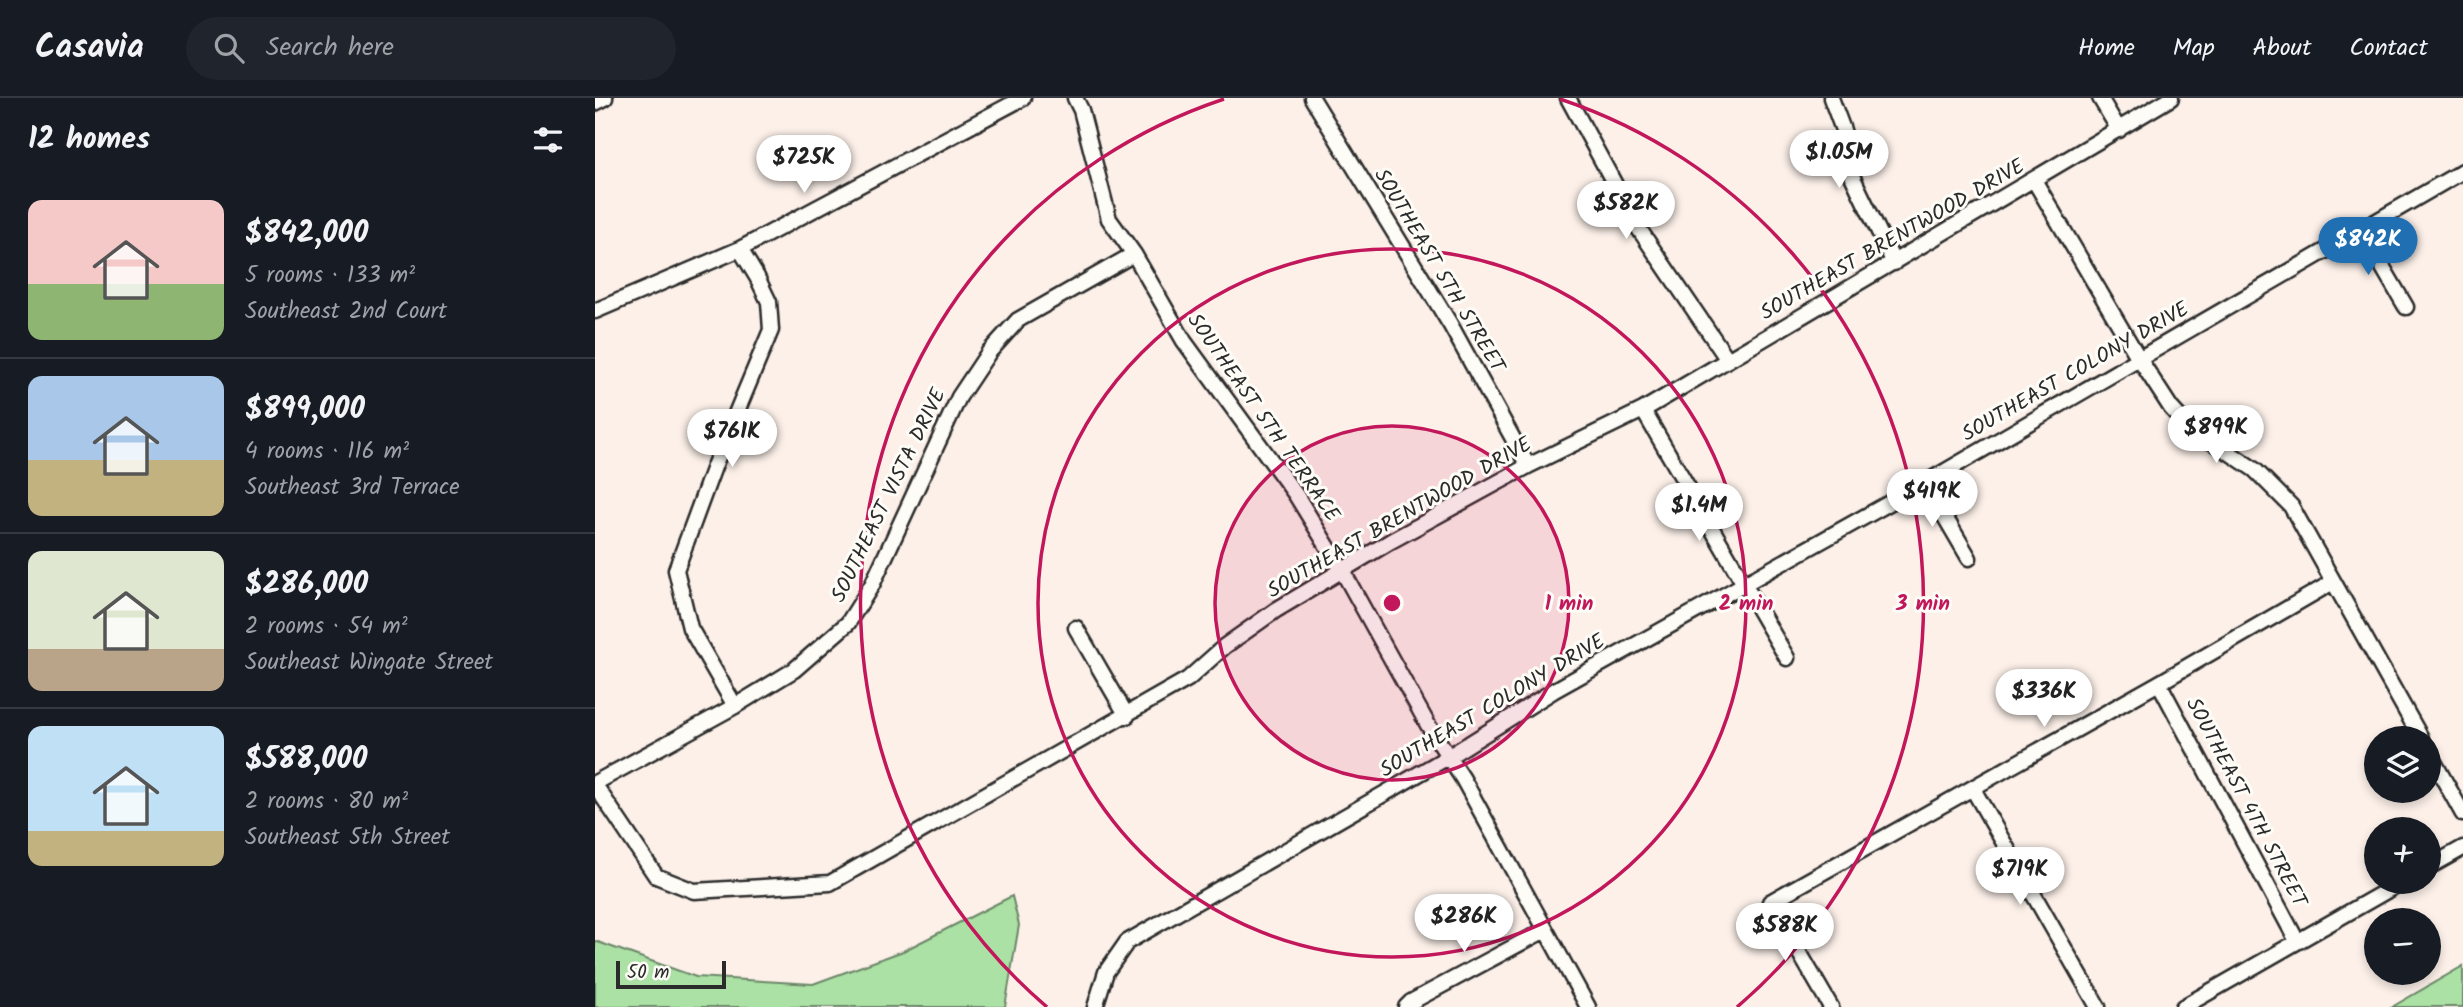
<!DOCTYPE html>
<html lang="en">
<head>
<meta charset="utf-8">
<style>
  body { margin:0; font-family:Kalam,sans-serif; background:#20242c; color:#f1f3f6; height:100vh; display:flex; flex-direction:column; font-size:26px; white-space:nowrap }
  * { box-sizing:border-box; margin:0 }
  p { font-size:23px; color:#9ea1a6 }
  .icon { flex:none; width:38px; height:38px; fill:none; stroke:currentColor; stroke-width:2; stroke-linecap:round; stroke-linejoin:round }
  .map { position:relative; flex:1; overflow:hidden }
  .panel { display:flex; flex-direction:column; background:#171b24; width:595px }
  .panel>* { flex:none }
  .fabs { position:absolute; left:1769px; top:628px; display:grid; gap:14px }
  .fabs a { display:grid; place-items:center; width:77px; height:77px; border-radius:50%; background:#171b24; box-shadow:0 4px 10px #0003; font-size:35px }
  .scale { position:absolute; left:21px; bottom:18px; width:110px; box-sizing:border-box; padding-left:7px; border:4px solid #2b2b2b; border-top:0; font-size:19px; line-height:24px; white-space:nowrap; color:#2b2b2b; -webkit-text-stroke:5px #fdfcf7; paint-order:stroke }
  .price { position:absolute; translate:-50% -60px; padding:0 16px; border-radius:24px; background:#fff; color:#222; font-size:23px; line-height:46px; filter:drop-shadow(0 2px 4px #0008) }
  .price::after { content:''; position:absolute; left:50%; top:42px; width:21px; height:16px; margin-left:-10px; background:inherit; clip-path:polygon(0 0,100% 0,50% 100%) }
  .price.selected { background:#1f6fb2; color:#fff }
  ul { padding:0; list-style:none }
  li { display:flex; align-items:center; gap:21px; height:175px; padding:0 28px }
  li+li { border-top:2px solid #363941 }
  li span { display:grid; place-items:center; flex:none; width:196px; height:140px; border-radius:14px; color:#555 }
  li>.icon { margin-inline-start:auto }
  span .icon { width:84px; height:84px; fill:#fffc; stroke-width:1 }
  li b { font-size:30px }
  h2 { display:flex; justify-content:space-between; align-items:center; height:84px; padding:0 28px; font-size:30px }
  header { display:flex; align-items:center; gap:42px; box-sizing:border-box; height:98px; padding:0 35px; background:#171b24; border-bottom:2px solid #363941 }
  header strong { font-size:33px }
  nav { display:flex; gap:38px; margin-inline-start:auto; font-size:24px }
  .search { width:490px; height:63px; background:#20242c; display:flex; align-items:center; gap:18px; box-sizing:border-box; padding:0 24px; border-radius:38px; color:#9ea1a6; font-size:26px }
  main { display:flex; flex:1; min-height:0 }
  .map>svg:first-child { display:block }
  .green { fill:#abe1a4; stroke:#6b8668; stroke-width:2 }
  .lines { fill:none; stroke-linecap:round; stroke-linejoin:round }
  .street-casing { stroke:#2b2b2b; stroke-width:19 }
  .street { stroke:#fdfcf7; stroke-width:14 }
  .ring { fill:none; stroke:#c2185b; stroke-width:3.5 }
  .labels { text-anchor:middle; stroke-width:6; stroke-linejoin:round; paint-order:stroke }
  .street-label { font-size:21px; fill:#2b2b2b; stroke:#fdfcf7 }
  .centre { fill:#c2185b; stroke:#fdfcf7; stroke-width:3.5 }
  .ring-label { font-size:21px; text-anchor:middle; font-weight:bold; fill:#c2185b; stroke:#fdfcf7; stroke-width:6; stroke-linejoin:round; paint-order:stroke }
</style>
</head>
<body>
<header>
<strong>Casavia</strong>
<div class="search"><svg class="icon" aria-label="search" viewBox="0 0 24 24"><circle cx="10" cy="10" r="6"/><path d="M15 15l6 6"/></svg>Search here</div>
<nav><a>Home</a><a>Map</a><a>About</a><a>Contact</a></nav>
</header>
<main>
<section class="panel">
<h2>12 homes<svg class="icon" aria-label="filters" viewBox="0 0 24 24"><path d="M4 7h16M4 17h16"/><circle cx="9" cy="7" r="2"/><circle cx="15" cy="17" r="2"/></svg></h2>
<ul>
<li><span style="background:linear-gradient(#f6c9c9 60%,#8fb573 0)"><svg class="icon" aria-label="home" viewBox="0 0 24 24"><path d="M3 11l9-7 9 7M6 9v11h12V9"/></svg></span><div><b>$842,000</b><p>5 rooms · 133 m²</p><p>Southeast 2nd Court</p></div></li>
<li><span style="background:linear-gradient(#a9c7e8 60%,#c2b280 0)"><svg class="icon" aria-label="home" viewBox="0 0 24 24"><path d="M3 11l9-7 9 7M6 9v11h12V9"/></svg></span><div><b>$899,000</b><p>4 rooms · 116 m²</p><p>Southeast 3rd Terrace</p></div></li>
<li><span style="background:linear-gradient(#dfe7d0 70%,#b9a48a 0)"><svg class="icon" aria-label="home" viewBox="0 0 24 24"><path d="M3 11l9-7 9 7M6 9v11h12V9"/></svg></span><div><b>$286,000</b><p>2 rooms · 54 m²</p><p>Southeast Wingate Street</p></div></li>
<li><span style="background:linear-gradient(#bfe0f5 75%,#c2b280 0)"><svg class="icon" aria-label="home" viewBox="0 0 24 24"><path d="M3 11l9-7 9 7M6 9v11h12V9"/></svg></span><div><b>$588,000</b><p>2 rooms · 80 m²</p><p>Southeast 5th Street</p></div></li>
</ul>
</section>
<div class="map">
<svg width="1868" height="909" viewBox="0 0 1868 909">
  <rect width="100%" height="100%" fill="#fcf0e9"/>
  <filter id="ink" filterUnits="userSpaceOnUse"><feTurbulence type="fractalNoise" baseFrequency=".0143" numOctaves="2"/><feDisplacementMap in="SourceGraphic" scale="14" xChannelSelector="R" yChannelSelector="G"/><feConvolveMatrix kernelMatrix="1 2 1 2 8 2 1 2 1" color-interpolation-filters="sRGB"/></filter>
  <g filter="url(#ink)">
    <path class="green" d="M417 798 424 827 410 909H0V843L101 879 218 886 308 853Z
      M1868 868V909H1797Z"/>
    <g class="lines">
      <g class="street-casing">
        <path id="street" d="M480 0 486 12 514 121 539 156 589 243 701 397 747 472 833 627 868 681 993 909
          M717 0 855 226 933 368
          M973 0 1044 131 1133 262
          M1236 0 1248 32 1258 80 1299 165
          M1505 0 1524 32
          M0 5 10 0
          M1439 82 1543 259 1576 310 1597 333 1626 349 1660 372 1696 408 1826 640
          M1766 132 1811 209
          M0 213 145 151 428 0
          M1048 312 1192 560
          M1330 385 1374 460
          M481 530 532 618
          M1564 585 1702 843
          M140 608 95 530 81 472 120 366 176 232 174 204 162 179 145 151
          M1834 655 1868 716
          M0 685 140 608 199 572 253 525 277 487 364 299 394 254 423 222 539 156
          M0 687 61 778 99 793 235 785 593 581 630 548 681 512 796 443 933 368 1048 312 1576 0
          M1378 691 1503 909
          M1834 769 1868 750
          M500 909 511 874 532 844 853 659 958 593 1330 385 1868 73
          M811 909 816 904 950 832
          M1236 909 1175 804 1564 585 1738 484
          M1588 909 1807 784"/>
      </g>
      <use href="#street" class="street"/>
    </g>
  </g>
  <circle cx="797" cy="505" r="177" fill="#c2185b" fill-opacity=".12"/>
  <g class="ring">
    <circle cx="797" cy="505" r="177"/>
    <circle cx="797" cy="505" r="354"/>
    <path d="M452 909A531 531 0 0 1 629 1M965 1A531 531 0 0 1 1142 909"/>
  </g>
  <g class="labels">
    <g class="street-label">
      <text transform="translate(1297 141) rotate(-30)" y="7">SOUTHEAST BRENTWOOD DRIVE</text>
      <text transform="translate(845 172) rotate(59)" y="7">SOUTHEAST 5TH STREET</text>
      <text transform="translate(1480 273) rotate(-30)" y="7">SOUTHEAST COLONY DRIVE</text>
      <text transform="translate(669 319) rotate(55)" y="7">SOUTHEAST 5TH TERRACE</text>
      <text transform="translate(293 397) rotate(-64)" y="7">SOUTHEAST VISTA DRIVE</text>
      <text transform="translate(804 419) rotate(-30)" y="7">SOUTHEAST BRENTWOOD DRIVE</text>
      <text transform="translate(897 607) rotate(-31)" y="7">SOUTHEAST COLONY DRIVE</text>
      <text transform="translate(1652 704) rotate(62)" y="7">SOUTHEAST 4TH STREET</text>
    </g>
  </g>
  <circle cx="797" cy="505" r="10" class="centre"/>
  <g class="ring-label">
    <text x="974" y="512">1 min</text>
    <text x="1151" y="512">2 min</text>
    <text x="1328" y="512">3 min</text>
  </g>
</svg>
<div class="fabs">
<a><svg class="icon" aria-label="layers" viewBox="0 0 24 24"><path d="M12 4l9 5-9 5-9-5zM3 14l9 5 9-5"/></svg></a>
<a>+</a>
<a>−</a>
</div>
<div class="scale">50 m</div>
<b class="price" style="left:1244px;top:92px">$1.05M</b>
<b class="price" style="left:209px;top:97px">$725K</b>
<b class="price" style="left:1031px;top:143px">$582K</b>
<b class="price selected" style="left:1773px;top:179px">$842K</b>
<b class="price" style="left:1621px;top:367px">$899K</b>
<b class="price" style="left:137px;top:371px">$761K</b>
<b class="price" style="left:1337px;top:431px">$419K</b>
<b class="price" style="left:1104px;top:445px">$1.4M</b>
<b class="price" style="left:1449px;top:631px">$336K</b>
<b class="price" style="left:1425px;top:809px">$719K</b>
<b class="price" style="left:869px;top:856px">$286K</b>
<b class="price" style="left:1190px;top:865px">$588K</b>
</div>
</main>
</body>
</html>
